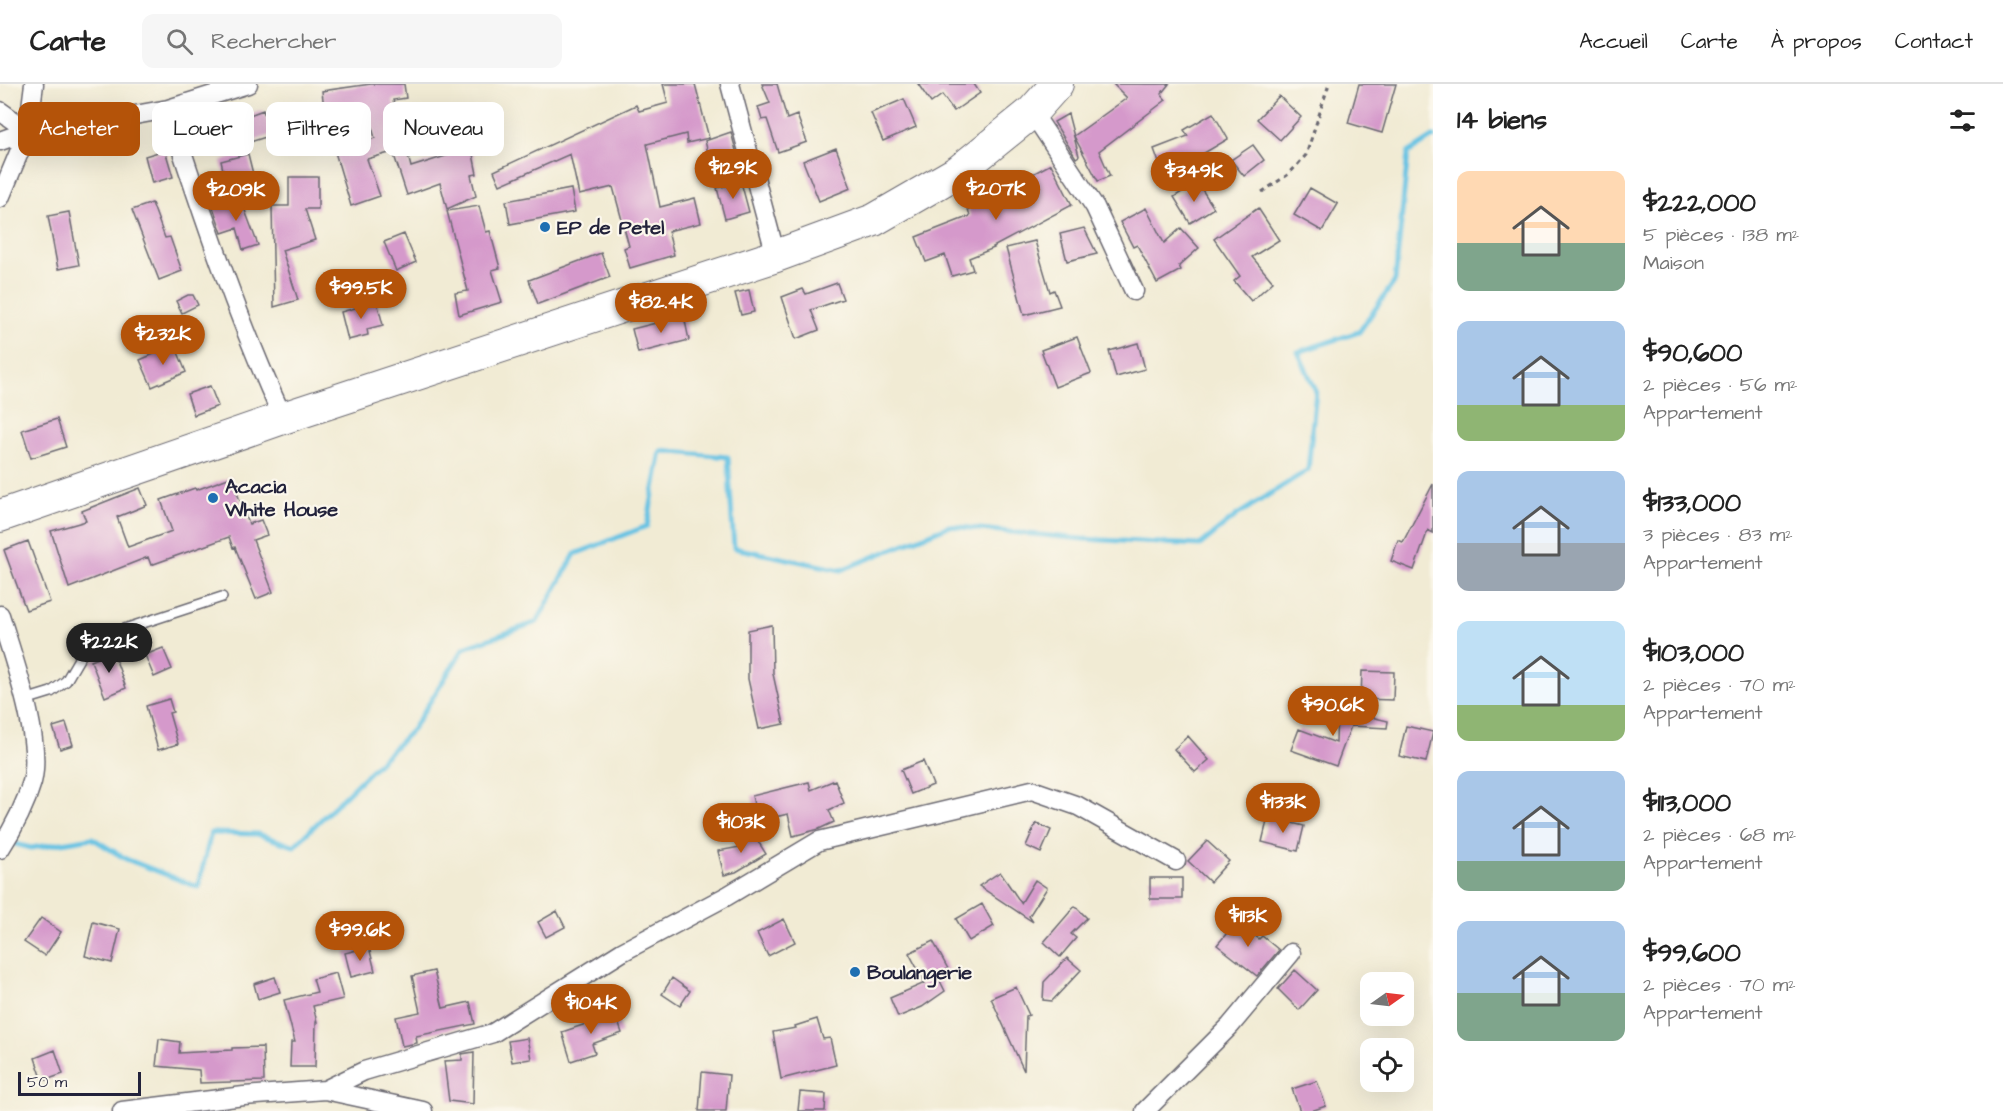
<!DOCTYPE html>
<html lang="fr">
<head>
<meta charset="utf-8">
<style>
  body { margin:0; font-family:"Architects Daughter",sans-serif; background:#f6f6f6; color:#222; height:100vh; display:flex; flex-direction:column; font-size:22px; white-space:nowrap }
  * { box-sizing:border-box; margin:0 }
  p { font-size:20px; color:#767676 }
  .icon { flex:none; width:33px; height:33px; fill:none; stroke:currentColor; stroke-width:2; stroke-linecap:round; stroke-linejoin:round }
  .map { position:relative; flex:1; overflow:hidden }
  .sheet { display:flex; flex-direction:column; background:#fff; width:570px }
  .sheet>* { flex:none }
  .banner { position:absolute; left:18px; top:18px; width:570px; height:54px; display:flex; gap:12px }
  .needle { width:39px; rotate:76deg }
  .tools { position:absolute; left:1360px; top:888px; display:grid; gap:12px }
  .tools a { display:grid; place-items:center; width:54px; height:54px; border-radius:12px; background:#fff; box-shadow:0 6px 24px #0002; font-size:30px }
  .scale { position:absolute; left:18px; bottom:15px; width:123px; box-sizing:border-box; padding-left:6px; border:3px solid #22223b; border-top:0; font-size:16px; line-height:21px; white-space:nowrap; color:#22223b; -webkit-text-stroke:4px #fbf7ec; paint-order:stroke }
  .price { position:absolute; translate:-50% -51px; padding:0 14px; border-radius:21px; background:#b45309; color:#fff; font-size:20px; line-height:39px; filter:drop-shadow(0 2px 3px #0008) }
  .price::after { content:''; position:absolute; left:50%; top:36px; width:18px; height:14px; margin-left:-9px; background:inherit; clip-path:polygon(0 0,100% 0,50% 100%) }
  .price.active { background:#222; color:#fff }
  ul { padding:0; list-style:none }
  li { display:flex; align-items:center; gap:18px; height:150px; padding:0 24px }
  li span { display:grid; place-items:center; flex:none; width:168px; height:120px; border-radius:12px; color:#555 }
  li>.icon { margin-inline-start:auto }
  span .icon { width:72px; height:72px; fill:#fffc; stroke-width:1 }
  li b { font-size:26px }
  h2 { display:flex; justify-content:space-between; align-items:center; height:72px; padding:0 24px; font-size:26px }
  .tag { padding:0 21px; border-radius:12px; background:#fff; box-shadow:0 6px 24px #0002; font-size:21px; line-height:54px }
  .tag.active { background:#b45309; color:#fff }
  header { display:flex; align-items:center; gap:36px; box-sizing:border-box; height:84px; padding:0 30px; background:#fff; border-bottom:2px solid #e0e0e0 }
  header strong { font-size:28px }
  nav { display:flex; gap:33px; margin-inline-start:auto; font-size:21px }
  .search { width:420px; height:54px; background:#f6f6f6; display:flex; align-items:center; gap:15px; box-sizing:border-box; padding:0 21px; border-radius:12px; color:#767676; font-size:22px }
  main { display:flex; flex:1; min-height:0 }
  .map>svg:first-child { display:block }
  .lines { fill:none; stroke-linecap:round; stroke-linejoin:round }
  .stream { stroke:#65c2e3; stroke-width:5 }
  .building { fill:#d599cb }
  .lane-casing { stroke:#6a6871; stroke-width:12 }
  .street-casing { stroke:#6a6871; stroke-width:21 }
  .highway-casing { stroke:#6a6871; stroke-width:34 }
  .path { stroke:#6a6871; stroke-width:3; stroke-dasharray:4.5 4.5; stroke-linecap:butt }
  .lane { stroke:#fff; stroke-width:9 }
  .street { stroke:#fff; stroke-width:18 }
  .highway { stroke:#fff; stroke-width:32 }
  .poi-dot { fill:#1f6fb2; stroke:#fbf7ec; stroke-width:2 }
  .labels { text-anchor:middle; stroke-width:4.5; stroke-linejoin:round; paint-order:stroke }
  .poi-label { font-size:20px; font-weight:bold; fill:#22223b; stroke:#fbf7ec; text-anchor:start }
</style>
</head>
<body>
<header>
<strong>Carte</strong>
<div class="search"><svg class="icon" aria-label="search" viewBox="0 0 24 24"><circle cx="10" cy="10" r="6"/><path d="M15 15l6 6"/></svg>Rechercher</div>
<nav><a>Accueil</a><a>Carte</a><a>À propos</a><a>Contact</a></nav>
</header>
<main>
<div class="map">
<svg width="1433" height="1027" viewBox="0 0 1433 1027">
  <rect width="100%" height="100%" fill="#fbf7ec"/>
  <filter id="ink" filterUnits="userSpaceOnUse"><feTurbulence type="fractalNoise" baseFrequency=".0167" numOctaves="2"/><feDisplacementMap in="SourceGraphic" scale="12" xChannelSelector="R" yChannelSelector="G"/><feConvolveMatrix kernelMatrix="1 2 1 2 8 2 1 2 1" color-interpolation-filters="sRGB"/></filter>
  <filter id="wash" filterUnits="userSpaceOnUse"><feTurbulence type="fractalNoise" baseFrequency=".008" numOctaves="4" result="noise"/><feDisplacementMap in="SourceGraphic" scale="24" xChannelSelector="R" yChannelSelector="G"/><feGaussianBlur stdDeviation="1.35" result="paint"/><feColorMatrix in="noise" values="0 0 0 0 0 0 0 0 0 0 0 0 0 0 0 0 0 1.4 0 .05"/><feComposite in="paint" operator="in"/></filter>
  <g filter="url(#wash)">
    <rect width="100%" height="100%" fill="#f1ebd4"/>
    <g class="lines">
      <path class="stream" d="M8 758 31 764 92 754 126 775 198 803 211 749 257 750 294 762 412 646 464 564 537 538 575 470 647 442 661 367 728 373 734 464 841 486 949 442 1082 455 1200 461 1237 431 1308 386 1316 307 1298 268 1359 248 1395 197 1408 69 1433 53"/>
    </g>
    <g id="blocks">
      <path class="building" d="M371 0H404L406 14 393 16 411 83 449 71 445 50 468 45 477 90 471 91 476 112 447 125 440 99 407 111 393 68 367 75 380 112 351 122 335 68 375 54 368 29 325 34 322 7Z
        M663 0H695L709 54 687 59 686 50 647 60 660 123 695 114 701 139 668 147 674 171 630 184 624 164 629 162 613 103 579 111 570 70 500 101 494 87 636 21 639 27 668 19Z
        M762 0H777L787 35 797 31 807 58 778 68 767 35 762 36 758 23 770 19Z
        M918 0H974L980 9 954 27 942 11 931 19Z
        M1113 0H1169L1161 10 1166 16 1099 67 1110 92 1098 97 1074 52 1127 14Z
        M1359 0H1396L1382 49 1348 39Z
        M1279 12 1301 33 1280 56 1257 35Z
        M904 15 916 43 883 57 871 29Z
        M263 26 272 51 247 59 239 35Z
        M1213 29 1228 55 1194 75 1162 87 1154 65 1188 52 1184 46Z
        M1068 30 1079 72 1076 74 1054 38Z
        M731 48 738 74 726 78 725 75 710 77 705 57Z
        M1253 61 1264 76 1244 92 1231 76Z
        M836 64 851 104 819 117 803 77Z
        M165 66 173 93 152 99 145 72Z
        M248 70 255 98 227 104 221 77Z
        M1051 80 1072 121 993 163 994 164 969 174 973 186 952 192 945 171 926 178 916 153 970 132 968 125 993 116 991 112 1027 99 1025 94Z
        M289 93H318V125H305L315 156 282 166 298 216 274 223 272 122H289Z
        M741 98 749 128 725 135 717 104Z
        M1197 98 1214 124 1190 139 1174 113Z
        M1310 104 1338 120 1322 147 1294 131Z
        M571 105 575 128 510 140 506 117Z
        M240 113 258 161 243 166 237 144 222 149 213 123Z
        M152 119 165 154 170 153 182 187 159 196 132 126Z
        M479 122 486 148 490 147 500 184 492 186 502 218 459 231 455 209 468 207 447 127Z
        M1146 124 1164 159 1181 144 1199 164 1179 182 1181 186 1157 199 1137 161 1133 163 1120 138Z
        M1258 124 1279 156 1252 173 1273 198 1251 217 1234 197 1240 192 1214 155Z
        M69 128 79 181 58 185 48 132Z
        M1084 144 1097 170 1067 177 1060 150Z
        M404 150 416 178 396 187 384 158Z
        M1035 157 1050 208 1054 206 1060 222 1024 231 1006 164Z
        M601 169 610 193 538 220 529 196Z
        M837 199 843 215 811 226 819 246 796 255 782 213 803 205 806 210Z
        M749 206 754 228 741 231 735 209Z
        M188 211H193L198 221 182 229 176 217Z
        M377 218 383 241 367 245 368 251 348 256 341 228Z
        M684 232 689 256 638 269 632 245Z
        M1077 253 1091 289 1055 303 1041 266Z
        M1138 259 1145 285 1116 293 1109 267Z
        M175 261 186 288 152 303 140 276Z
        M210 302 218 322 194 331 187 310Z
        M57 335 66 363 31 374 22 346Z
        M231 393 249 440 261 436 267 451 253 456 273 508 256 515 235 463 233 464 229 453 151 481 148 473 69 504 51 447 86 437 82 427 140 404 147 421 117 433 128 463 172 447 161 416 195 404 196 406Z
        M1433 400V449L1428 446 1414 486 1391 477 1398 456 1403 458Z
        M28 457 50 518 26 526 4 466Z
        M772 541 773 590 784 640 759 645 748 595V546Z
        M163 564 172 585 154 593 145 571Z
        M113 568 126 604 105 613 91 577Z
        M1362 587 1394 588 1393 616 1361 615Z
        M169 615 173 628 169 629 178 660 158 666 146 622Z
        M1337 625 1388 637 1387 644 1351 642 1336 682 1291 666 1299 645 1336 659Z
        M66 639 73 661 60 665 53 643Z
        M1406 642 1433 648 1426 678 1399 672Z
        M1188 652 1209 676 1195 688 1174 665Z
        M923 677 933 701 911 710 901 686Z
        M835 696 844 719 829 726 834 738 819 745 793 752 788 730 758 737 752 712 809 698 811 706Z
        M1268 733 1304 742 1298 767 1262 758Z
        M1036 739 1051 746 1041 769 1026 762Z
        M751 746 766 770 736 788 724 791 718 767 740 763 735 755Z
        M1207 757 1229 777 1210 798 1188 777Z
        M1000 788 1021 819 1035 796 1047 804 1029 832 1033 838 979 802Z
        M1150 794H1182V815H1150Z
        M982 820 994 842 969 857 956 835Z
        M1075 822 1087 834 1071 850 1076 854 1060 873 1044 858Z
        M557 827 565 843 546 853 538 838Z
        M41 834 61 848 45 872 24 858Z
        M784 835 795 858 768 872 757 849Z
        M1237 837 1259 855 1262 852 1279 866 1257 892 1217 861Z
        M93 838 120 845 112 879 85 872Z
        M933 857 948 885 937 891 945 907 922 923 898 933 890 914 925 899 909 869Z
        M369 863 375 887 351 893 345 869Z
        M1067 874 1081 886 1052 917 1043 916 1044 898Z
        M1295 886 1317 906 1299 926 1278 905Z
        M434 887 443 924 470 918 475 940 416 952 417 959 402 962 396 933 420 928 412 892Z
        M336 889 343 915 313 922 317 938H316L315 983H290L291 958H295L284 916 317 908 313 895Z
        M275 893 280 908 258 915 254 900Z
        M672 894 690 907 680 922 662 910Z
        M1016 903 1029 931 1026 932 1024 987 991 914Z
        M614 926 622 949 592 960 595 969 571 977 562 948 601 935 600 932Z
        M817 935 823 955 830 954 836 981 781 995 773 948 796 944 795 942Z
        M527 954 531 975 512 978 508 957Z
        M159 955 180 958 179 969 232 966V964L263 963 264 997 200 999 199 986 156 982Z
        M55 966 63 990 43 997 35 974Z
        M474 968 473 1020 449 1017 444 977 462 976V970Z
        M702 988 729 991 726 1027H699Z
        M1317 997 1326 1022 1311 1027H1300L1292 1005Z
        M800 1008 826 1010 825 1027H798Z"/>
    </g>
  </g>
  <g filter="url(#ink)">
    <use href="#blocks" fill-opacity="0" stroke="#6a6871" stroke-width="1.5"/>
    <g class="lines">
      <g class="lane-casing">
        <path id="lane" d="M25 616 51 608 66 597 80 573 97 554 222 513"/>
      </g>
      <g class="street-casing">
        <path id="street" d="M730 0 776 172
          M168 25C202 129 237 234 283 334
          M0 27 28 47
          M1032 28 1095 123 1134 207
          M0 57 28 47 102 37 168 25 248 0
          M0 114 28 47 34 0
          M0 531C13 574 43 655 32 698 25 722 13 745 0 765
          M325 1006 364 987 493 949 622 868 727 812 819 757 1032 706 1078 722 1176 777
          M122 1027 244 1012 325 1006 423 1027
          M1145 1027 1230 942 1291 869"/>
      </g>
      <g class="highway-casing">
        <path id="highway" d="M0 432 283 334 776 172 874 136 959 87 1032 28 1057 0"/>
      </g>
      <path class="path" d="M1262 108 1289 90 1306 71 1329 0"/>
      <use href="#lane" class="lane"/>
      <use href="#street" class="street"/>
      <use href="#highway" class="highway"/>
    </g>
  </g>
  <g class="poi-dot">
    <circle cx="545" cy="143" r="6"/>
    <circle cx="213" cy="414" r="6"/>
    <circle cx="855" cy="888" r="6"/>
  </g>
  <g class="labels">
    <g class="poi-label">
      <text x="557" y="150">EP de Petel</text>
      <text x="225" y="409">Acacia<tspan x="225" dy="23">White House</tspan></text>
      <text x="867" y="895">Boulangerie</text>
    </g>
  </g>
</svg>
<div class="tools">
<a><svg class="needle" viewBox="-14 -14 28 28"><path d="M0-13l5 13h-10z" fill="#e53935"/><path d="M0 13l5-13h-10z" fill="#767676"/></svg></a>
<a><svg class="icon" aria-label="locate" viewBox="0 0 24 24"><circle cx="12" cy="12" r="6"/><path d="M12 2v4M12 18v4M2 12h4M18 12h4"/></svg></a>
</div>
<div class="scale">50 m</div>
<b class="price" style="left:733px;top:116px">$129K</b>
<b class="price" style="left:1194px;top:119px">$349K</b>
<b class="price" style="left:996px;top:137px">$207K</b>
<b class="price" style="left:236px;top:138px">$209K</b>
<b class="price" style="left:361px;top:236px">$99.5K</b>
<b class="price" style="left:661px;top:250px">$82.4K</b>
<b class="price" style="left:163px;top:282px">$232K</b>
<b class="price active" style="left:109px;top:590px">$222K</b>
<b class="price" style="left:1333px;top:653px">$90.6K</b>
<b class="price" style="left:1283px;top:750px">$133K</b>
<b class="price" style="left:741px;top:770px">$103K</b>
<b class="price" style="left:1248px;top:864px">$113K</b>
<b class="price" style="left:360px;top:878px">$99.6K</b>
<b class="price" style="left:591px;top:951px">$104K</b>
<div class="banner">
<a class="tag active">Acheter</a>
<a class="tag">Louer</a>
<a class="tag">Filtres</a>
<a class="tag">Nouveau</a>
</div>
</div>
<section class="sheet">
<h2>14 biens<svg class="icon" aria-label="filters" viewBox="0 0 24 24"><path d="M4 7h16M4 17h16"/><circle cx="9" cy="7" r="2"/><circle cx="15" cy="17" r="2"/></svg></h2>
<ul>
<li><span style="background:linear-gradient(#ffd9b3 60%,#7fa58c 0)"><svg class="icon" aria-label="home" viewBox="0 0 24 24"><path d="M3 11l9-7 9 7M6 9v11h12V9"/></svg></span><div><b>$222,000</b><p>5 pièces · 138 m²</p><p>Maison</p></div></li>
<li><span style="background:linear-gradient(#a9c7e8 70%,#8fb573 0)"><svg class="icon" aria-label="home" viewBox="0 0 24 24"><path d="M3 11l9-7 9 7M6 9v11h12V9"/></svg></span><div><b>$90,600</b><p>2 pièces · 56 m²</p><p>Appartement</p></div></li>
<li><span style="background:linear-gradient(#a9c7e8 60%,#9aa5b1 0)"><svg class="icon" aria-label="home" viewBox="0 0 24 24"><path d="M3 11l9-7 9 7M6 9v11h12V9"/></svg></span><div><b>$133,000</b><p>3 pièces · 83 m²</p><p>Appartement</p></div></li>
<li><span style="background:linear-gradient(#bfe0f5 70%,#8fb573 0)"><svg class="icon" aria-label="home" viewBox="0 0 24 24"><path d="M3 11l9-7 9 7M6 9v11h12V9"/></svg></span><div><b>$103,000</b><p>2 pièces · 70 m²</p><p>Appartement</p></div></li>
<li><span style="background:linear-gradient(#a9c7e8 75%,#7fa58c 0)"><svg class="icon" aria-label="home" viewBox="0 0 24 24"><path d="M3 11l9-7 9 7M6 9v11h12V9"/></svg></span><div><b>$113,000</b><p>2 pièces · 68 m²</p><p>Appartement</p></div></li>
<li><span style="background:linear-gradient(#a9c7e8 60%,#7fa58c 0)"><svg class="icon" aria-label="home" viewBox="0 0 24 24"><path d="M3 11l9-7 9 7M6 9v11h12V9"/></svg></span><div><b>$99,600</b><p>2 pièces · 70 m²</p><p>Appartement</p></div></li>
</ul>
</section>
</main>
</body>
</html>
